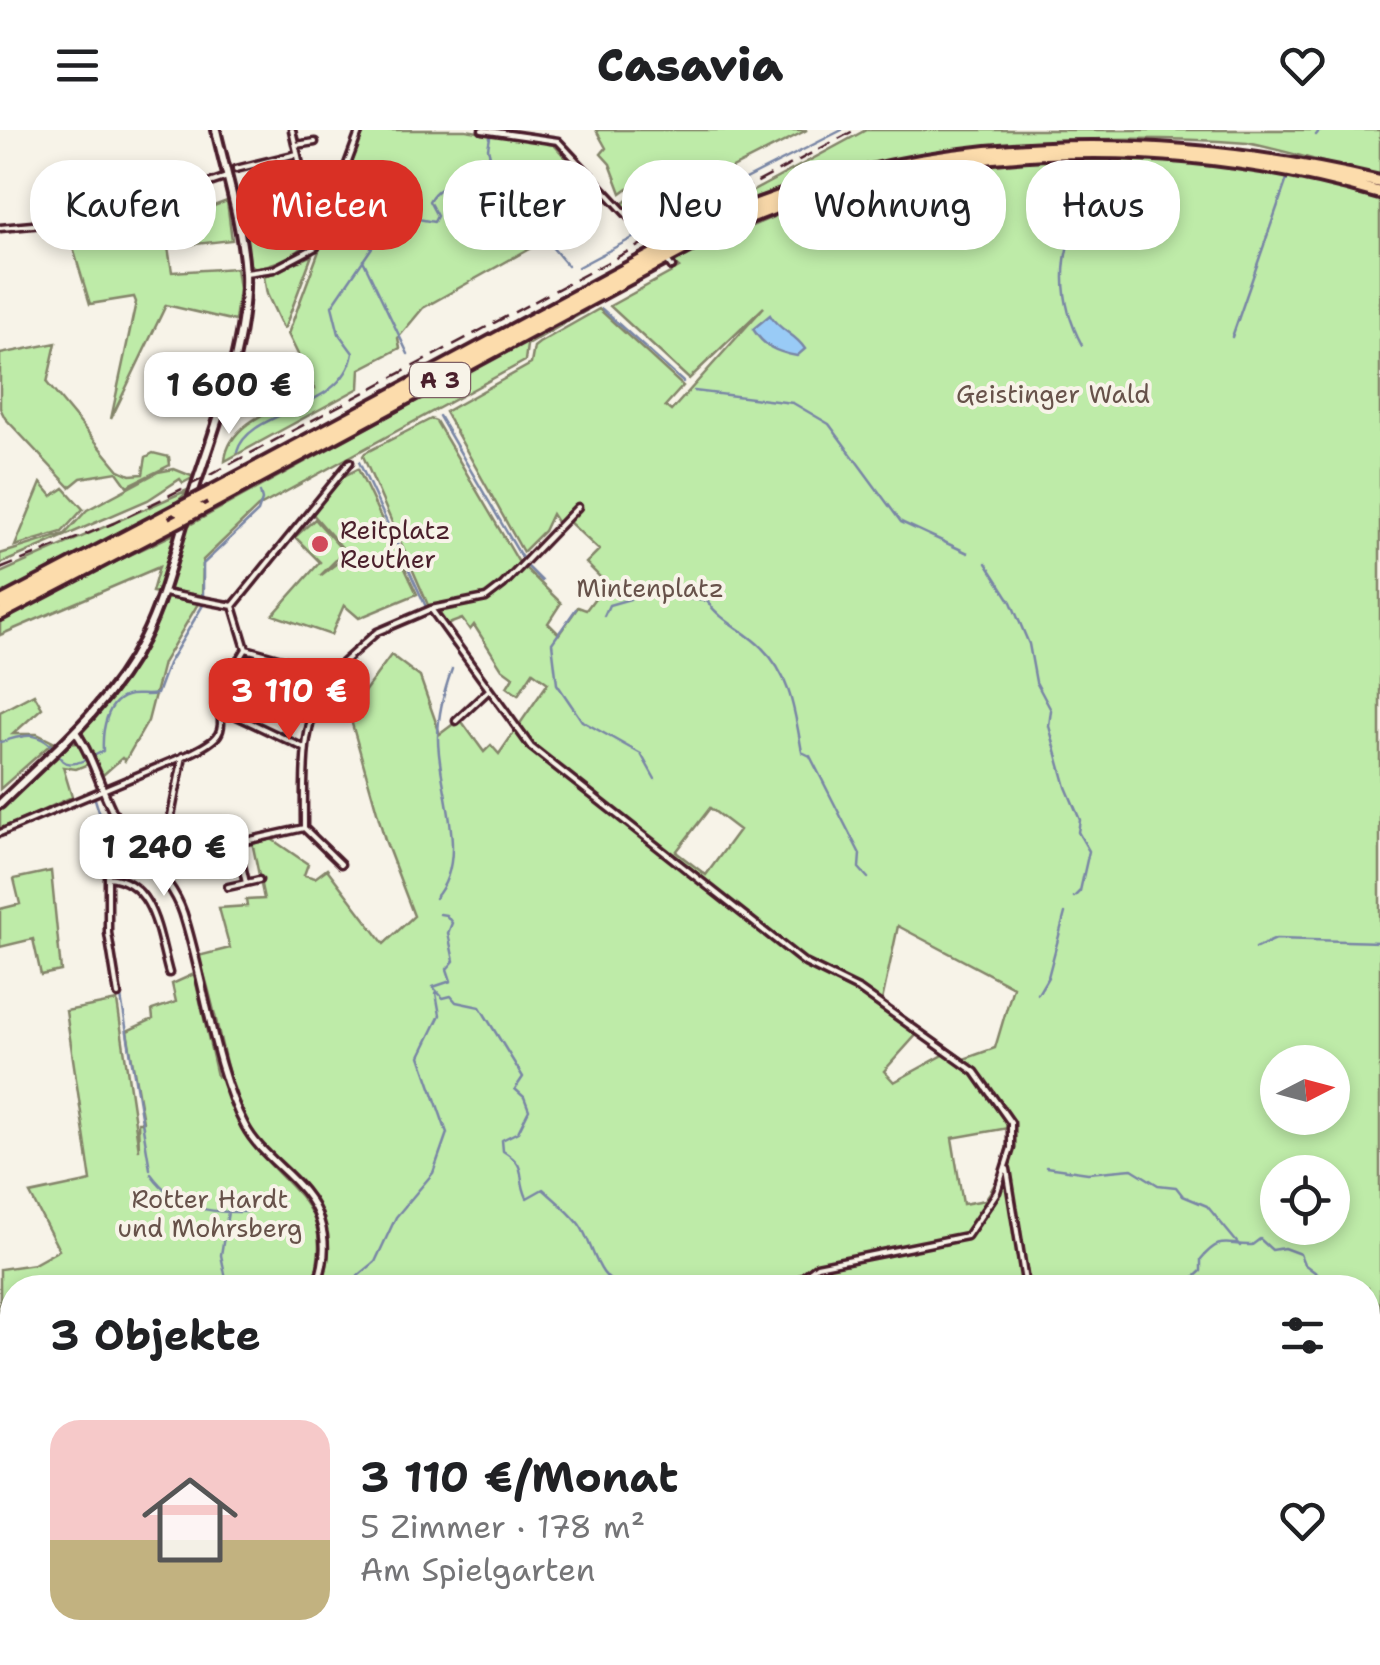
<!DOCTYPE html>
<html lang="de">
<head>
<meta charset="utf-8">
<style>
  body { margin:0; font-family:"Shantell Sans",sans-serif; background:#f6f6f6; color:#202124; height:100vh; display:flex; flex-direction:column; font-size:38px; white-space:nowrap }
  * { box-sizing:border-box; margin:0 }
  p { font-size:32px; color:#757577 }
  .icon { flex:none; width:55px; height:55px; fill:none; stroke:currentColor; stroke-width:2; stroke-linecap:round; stroke-linejoin:round }
  .map { position:relative; flex:1; overflow:hidden }
  .details { position:absolute; left:0px; top:1145px; width:1380px; height:390px; display:flex; flex-direction:column; background:#fff; border-radius:40px 40px 0 0; box-shadow:0 5px 15px #0003 }
  .details>* { flex:none }
  .guide { position:absolute; left:30px; top:30px; width:1320px; height:90px; display:flex; gap:20px }
  .needle { width:65px; rotate:84deg }
  .controls { position:absolute; left:1260px; top:915px; display:grid; gap:20px }
  .controls a { display:grid; place-items:center; width:90px; height:90px; border-radius:50%; background:#fff; box-shadow:0 5px 15px #0003; font-size:50px }
  .price { position:absolute; translate:-50% -85px; padding:0 22px; border-radius:20px; background:#fff; color:#222; font-size:32px; line-height:65px; filter:drop-shadow(0 2px 5px #0008) }
  .price::after { content:''; position:absolute; left:50%; top:60px; width:30px; height:22px; margin-left:-15px; background:inherit; clip-path:polygon(0 0,100% 0,50% 100%) }
  .price.on { background:#d93025; color:#fff }
  ul { padding:0; list-style:none }
  li { display:flex; align-items:center; gap:30px; height:250px; padding:0 50px }
  li+li { border-top:2px solid #e0e0e0 }
  li span { display:grid; place-items:center; flex:none; width:280px; height:200px; border-radius:30px; color:#555 }
  li>.icon { margin-inline-start:auto }
  span .icon { width:120px; height:120px; fill:#fffc; stroke-width:1 }
  li b { font-size:42px }
  h2 { display:flex; justify-content:space-between; align-items:center; height:120px; padding:0 50px; font-size:42px }
  .tag { padding:0 35px; border-radius:40px; background:#fff; box-shadow:0 5px 15px #0003; font-size:35px; line-height:90px }
  .tag.on { background:#d93025; color:#fff }
  header { display:flex; justify-content:space-between; align-items:center; height:130px; padding:0 50px; background:#fff; font-size:45px; font-weight:800 }
  .map>svg:first-child { display:block }
  .green { fill:#beeba8; stroke:#84856a; stroke-width:2.5; fill-rule:evenodd }
  .water { fill:#99cbf6; stroke:#7986a5; stroke-width:2.5 }
  .lines { fill:none; stroke-linecap:round; stroke-linejoin:round }
  .stream { stroke:#7986a5; stroke-width:2.5 }
  .minor-tunnel { stroke:#d4c9c2; stroke-width:4; stroke-dasharray:4 2; stroke-linecap:butt }
  .minor-casing { stroke:#4a1f2b; stroke-width:11 }
  .tertiary-casing { stroke:#4a1f2b; stroke-width:12 }
  .secondary-casing { stroke:#4a1f2b; stroke-width:14 }
  .motorway-casing { stroke:#4a1f2b; stroke-width:18 }
  .minor { stroke:#f7f3e8; stroke-width:4 }
  .tertiary { stroke:#f7f3e8; stroke-width:5 }
  .secondary { stroke:#f7f3e8; stroke-width:6 }
  .motorway { stroke:#fcdcac; stroke-width:10 }
  .rail { stroke:#4a1f2b; stroke-width:2.5; stroke-dasharray:15 8; stroke-linecap:butt }
  .motorway-bridge-casing { stroke:#4a1f2b; stroke-width:18; stroke-linecap:butt }
  .motorway-bridge { stroke:#fcdcac; stroke-width:10 }
  .poi-dot { fill:#d1495b; stroke:#f7f3e8; stroke-width:4 }
  .labels { text-anchor:middle; stroke-width:8; stroke-linejoin:round; paint-order:stroke }
  .shield { fill:#f7f3e8; stroke:#7e5f64; stroke-width:2.5 }
  .shield-label { font-size:22px; font-weight:bold; fill:#4a1f2b }
  .park-label { font-size:25px; fill:#67524a; stroke:#f7f3e8 }
  .poi-label { font-size:25px; fill:#4a1f2b; stroke:#f7f3e8; text-anchor:start }
</style>
</head>
<body>
<header><svg class="icon" aria-label="menu" viewBox="0 0 24 24"><path d="M4 6h16M4 12h16M4 18h16"/></svg>Casavia<svg class="icon" aria-label="heart" viewBox="0 0 24 24"><path d="M12 20l-8-8c-3-5 5-10 8-4 3-6 11-1 8 4z"/></svg></header>
<div class="map">
<svg width="1380" height="1535" viewBox="0 0 1380 1535">
  <rect width="100%" height="100%" fill="#f7f3e8"/>
  <filter id="ink" filterUnits="userSpaceOnUse"><feTurbulence type="fractalNoise" baseFrequency=".01" numOctaves="2"/><feDisplacementMap in="SourceGraphic" scale="20" xChannelSelector="R" yChannelSelector="G"/><feConvolveMatrix kernelMatrix="1 2 1 2 8 2 1 2 1" color-interpolation-filters="sRGB"/></filter>
  <g filter="url(#ink)">
    <path class="green" d="M364 0H466L540 12 554 15 584 48 560 73 563 100 423 178 398 208 400 218 360 239 359 258 225 331C228 290 285 276 315 259L288 204Z
      M596 0H807L634 88 621 75 633 65 628 58 621 63 610 34 601 24 606 18Z
      M866 0H1380V48C1336 36 1292 22 1247 13 1068 0 867 16 703 88Z
      M1029 25 1197 28 1307 46 1380 69V1310L1369 1332 1380 1337V1406L1368 1416V1158L319 1157C358 1071 267 1045 241 981 221 931 217 876 198 826L230 818 219 778 247 776 246 770 264 769 252 712 270 708 308 734 304 745 315 748 327 739 384 814 414 786 385 710 347 576 361 566 391 525 420 547 440 604 460 589 484 622 491 615 499 624 548 553 533 542 518 565 507 557 513 547 502 539 474 495 470 500 462 489 446 495 428 475 363 326 365 323 431 289 436 291 518 431 561 473 548 493 559 504 578 477 586 480 606 453 586 433 599 420 565 388 559 395 552 384 544 401 523 422 445 282 531 234 534 217 539 213 599 179 683 256 665 276 671 281 764 177 689 249 610 176 679 138 673 133 681 126 818 68 922 39ZM710 678 739 700 706 745 676 722ZM898 796 1013 857 995 918 964 929 882 871ZM919 902 947 923 894 952 884 941ZM1278 932H1332V988H1278ZM1008 998C1008 1024 1000 1049 985 1070L963 1074 952 1008ZM1278 1042H1332V1098H1278Z
      M291 57V77L325 85C312 117 290 131 256 138L249 134 242 96 245 94 249 107 278 101 282 87 278 59Z
      M227 71 232 110 168 117 172 142 236 138 239 159 235 191 166 175 111 289 136 172 134 167 90 174 73 118 112 114Z
      M312 125 285 197 283 198 267 164 264 147Z
      M584 179 586 181 527 215 525 231 258 377 203 430 202 467 163 533 148 591 125 631 122 628 103 645 82 602C105 574 128 547 145 514 165 478 174 437 186 397Z
      M56 213 47 253 119 340 130 345 143 344 146 327 153 323 169 327 170 335 127 356 117 342 81 348 70 357 5 288 0 278V224Z
      M174 339 194 347 183 353 180 349 148 370 0 434V424L65 404 87 380 158 342Z
      M358 339 417 464 359 488 344 475 331 505 273 485 320 432 295 407 315 389 344 422 320 446 345 427 348 433 346 422 311 382 342 347Z
      M41 353 52 366 64 358 83 379 62 402 15 416Z
      M190 359 174 375 0 470V443Z
      M178 402 158 463 152 462 159 437 0 505V487Z
      M34 564 42 578 13 604H37L53 612 0 659V582Z
      M77 613 91 633 76 639 63 637 72 667 0 700V677L67 614Z
      M51 741 61 841 41 845 33 809 0 817V779L20 774 14 749Z
      M194 844 217 946 221 943C227 963 233 984 244 1002 282 1061 339 1071 312 1156L12 1158V1201L3 1209 7 1231 3 1270 12 1279V1353L0 1359V1139L34 1134 59 1120 30 1064 91 1051 66 881 117 871 139 1020 138 992H143L127 901 153 889 152 880 176 872 172 854Z
      M397 1522H676V1523L651 1535H463L461 1523 411 1535H382L398 1531Z
      M1157 1522 1306 1523 1323 1529H1351V1535H1155Z
      M702 1523H853L858 1535H702Z"/>
    <path class="water" d="M770 185C779 201 795 203 805 219L797 226C776 222 764 217 753 199Z"/>
    <g class="lines">
      <path class="stream" d="M1316 5 1320 0
        M498 53 568 136
        M654 96 842 0
        M645 101 646 100
        M363 130 408 224
        M578 137 644 102
        M602 179 683 252
        M1232 207 1287 49
        M1082 215C1061 176 1058 135 1075 93 1101 82 1106 55 1112 30
        M694 261 793 273 829 294 901 392 968 423
        M439 286 523 430
        M237 322C249 278 343 282 353 223L339 204 332 176 375 113 391 106 408 87 434 92 437 86 429 71C438 55 453 52 469 55L470 44 474 42 484 50 496 51 488 18 491 2
        M359 332 427 479
        M986 433 1011 472 1029 514 1036 552 1051 580 1049 596 1066 657 1080 690 1078 702 1089 721 1080 761 1074 767
        M528 437 542 451
        M663 466 707 471C721 492 745 500 762 518 791 546 795 584 802 622L810 626 860 724 859 738 868 748
        M576 479 552 513 557 554 582 591 641 624 655 649
        M430 483 453 517
        M604 486 609 475 630 469
        M0 612C10 610 23 604 33 606 71 615 46 653 103 621 102 603 105 569 131 565 139 564 148 566 157 564L168 534 203 475V434L258 382 262 370 260 362
        M88 633 97 654
        M94 666 101 688
        M435 768C472 727 437 656 438 607 438 586 444 561 452 539
        M440 784 446 785 452 793 448 803 454 831 447 839 451 851 433 857 443 868 451 866 456 872 480 877 523 947 515 959 524 967 529 980 518 1002 502 1010 503 1021C529 1037 516 1044 527 1068L543 1059C555 1070 569 1081 579 1094 594 1114 595 1150 625 1158
        M1256 818 1276 809 1380 812
        M1038 864 1048 847 1065 783
        M121 867 150 1039
        M1046 1037 1088 1043 1132 1039 1158 1055 1176 1057 1183 1066 1207 1076 1240 1116
        M151 1044C176 1078 205 1083 246 1082
        M228 1082 221 1125 228 1158
        M360 1158 358 1146 375 1132 396 1087 433 1043 447 1003 420 926 440 885 436 863
        M1160 1158 1165 1153H1188L1201 1141V1129C1221 1105 1226 1116 1252 1115L1260 1109 1272 1120 1284 1118 1300 1124 1304 1134 1320 1146 1322 1154 1331 1158
        M1368 1188 1380 1193
        M0 1290 12 1299"/>
      <path class="minor-tunnel" d="M651 102 662 120"/>
      <g class="minor-casing">
        <path id="minor" d="M292 0 301 39
          M482 0 558 11 629 87 649 96 651 102
          M296 15 315 12
          M236 39 297 24
          M0 98 108 88 227 47
          M669 133 672 137
          M246 143 274 139 316 117 360 0
          M164 463 233 476
          M233 476 350 332
          M431 479 486 468 503 455 578 377
          M246 519 331 543 377 502 431 479 531 617 805 833 860 860 975 942 1011 993V1018L997 1062 967 1106 817 1136 799 1150 774 1158
          M331 543C300 594 304 639 304 698L341 734
          M222 579 304 618
          M456 591 489 560
          M0 703 189 624C231 604 220 600 219 564L246 519 233 476
          M169 704 210 719 304 698
          M107 706 111 721
          M237 713 246 753 259 750
          M162 744 172 735 169 696 183 626
          M108 747C155 751 158 805 169 843
          M228 757 246 753
          M118 865 108 803V728L111 721 131 710
          M1007 1039 1026 1158
          M1368 1468 1380 1479
          M0 1480 12 1478
          M53 1522 66 1535
          M141 1522V1535
          M272 1522 274 1535
          M313 1522 315 1535
          M1306 1522 1320 1535
          M13 1523 15 1535
          M0 1525 14 1522
          M215 1535 267 1522
          M656 1535 682 1522"/>
      </g>
      <g class="tertiary-casing">
        <path id="tertiary" d="M75 601C96 631 102 667 121 697 141 728 171 747 183 783 204 847 214 939 245 996 264 1032 308 1050 320 1091 327 1113 325 1136 315 1158
          M204 1522 206 1535"/>
      </g>
      <g class="secondary-casing">
        <path id="secondary" d="M190 373C212 304 248 216 245 143 242 95 227 47 216 0
          M0 674C52 623 110 576 143 510 163 471 173 427 186 385"/>
      </g>
      <g class="motorway-casing">
        <path id="motorway" d="M204 366 712 93C924 0 1158 0 1380 52
          M200 379 717 101C925 7 1162 0 1380 63
          M0 473 177 380
          M0 484 172 394"/>
      </g>
      <use href="#minor" class="minor"/>
      <use href="#tertiary" class="tertiary"/>
      <use href="#secondary" class="secondary"/>
      <use href="#motorway" class="motorway"/>
      <path class="rail" d="M0 439 114 393 208 346 855 0"/>
      <g class="motorway-bridge-casing">
        <path id="motorway-bridge" d="M177 380 204 366
          M172 394 200 379"/>
      </g>
      <use href="#motorway-bridge" class="motorway-bridge"/>
    </g>
  </g>
  <circle class="poi-dot" cx="320" cy="414" r="10"/>
  <g class="labels">
    <rect class="shield" x="410" y="233" width="60" height="34" rx="8"/>
    <g class="shield-label">
      <text x="440" y="258">A 3</text>
    </g>
    <g class="park-label">
      <text x="1053" y="273">Geistinger Wald</text>
      <text x="650" y="467">Mintenplatz</text>
      <text x="210" y="1078">Rotter Hardt<tspan x="210" dy="29">und Mohrsberg</tspan></text>
    </g>
    <g class="poi-label">
      <text x="340" y="409">Reitplatz<tspan x="340" dy="29">Reuther</tspan></text>
    </g>
  </g>
</svg>
<div class="controls">
<a><svg class="needle" viewBox="-14 -14 28 28"><path d="M0-13l5 13h-10z" fill="#e53935"/><path d="M0 13l5-13h-10z" fill="#757577"/></svg></a>
<a><svg class="icon" aria-label="locate" viewBox="0 0 24 24"><circle cx="12" cy="12" r="6"/><path d="M12 2v4M12 18v4M2 12h4M18 12h4"/></svg></a>
</div>
<b class="price" style="left:229px;top:307px">1 600 €</b>
<b class="price on" style="left:289px;top:613px">3 110 €</b>
<b class="price" style="left:164px;top:769px">1 240 €</b>
<div class="guide">
<a class="tag">Kaufen</a>
<a class="tag on">Mieten</a>
<a class="tag">Filter</a>
<a class="tag">Neu</a>
<a class="tag">Wohnung</a>
<a class="tag">Haus</a>
</div>
<section class="details">
<h2>3 Objekte<svg class="icon" aria-label="filters" viewBox="0 0 24 24"><path d="M4 7h16M4 17h16"/><circle cx="9" cy="7" r="2"/><circle cx="15" cy="17" r="2"/></svg></h2>
<ul>
<li><span style="background:linear-gradient(#f6c9c9 60%,#c2b280 0)"><svg class="icon" aria-label="home" viewBox="0 0 24 24"><path d="M3 11l9-7 9 7M6 9v11h12V9"/></svg></span><div><b>3 110 €/Monat</b><p>5 Zimmer · 178 m²</p><p>Am Spielgarten</p></div><svg class="icon" aria-label="heart" viewBox="0 0 24 24"><path d="M12 20l-8-8c-3-5 5-10 8-4 3-6 11-1 8 4z"/></svg></li>
</ul>
</section>
</div>
</body>
</html>
